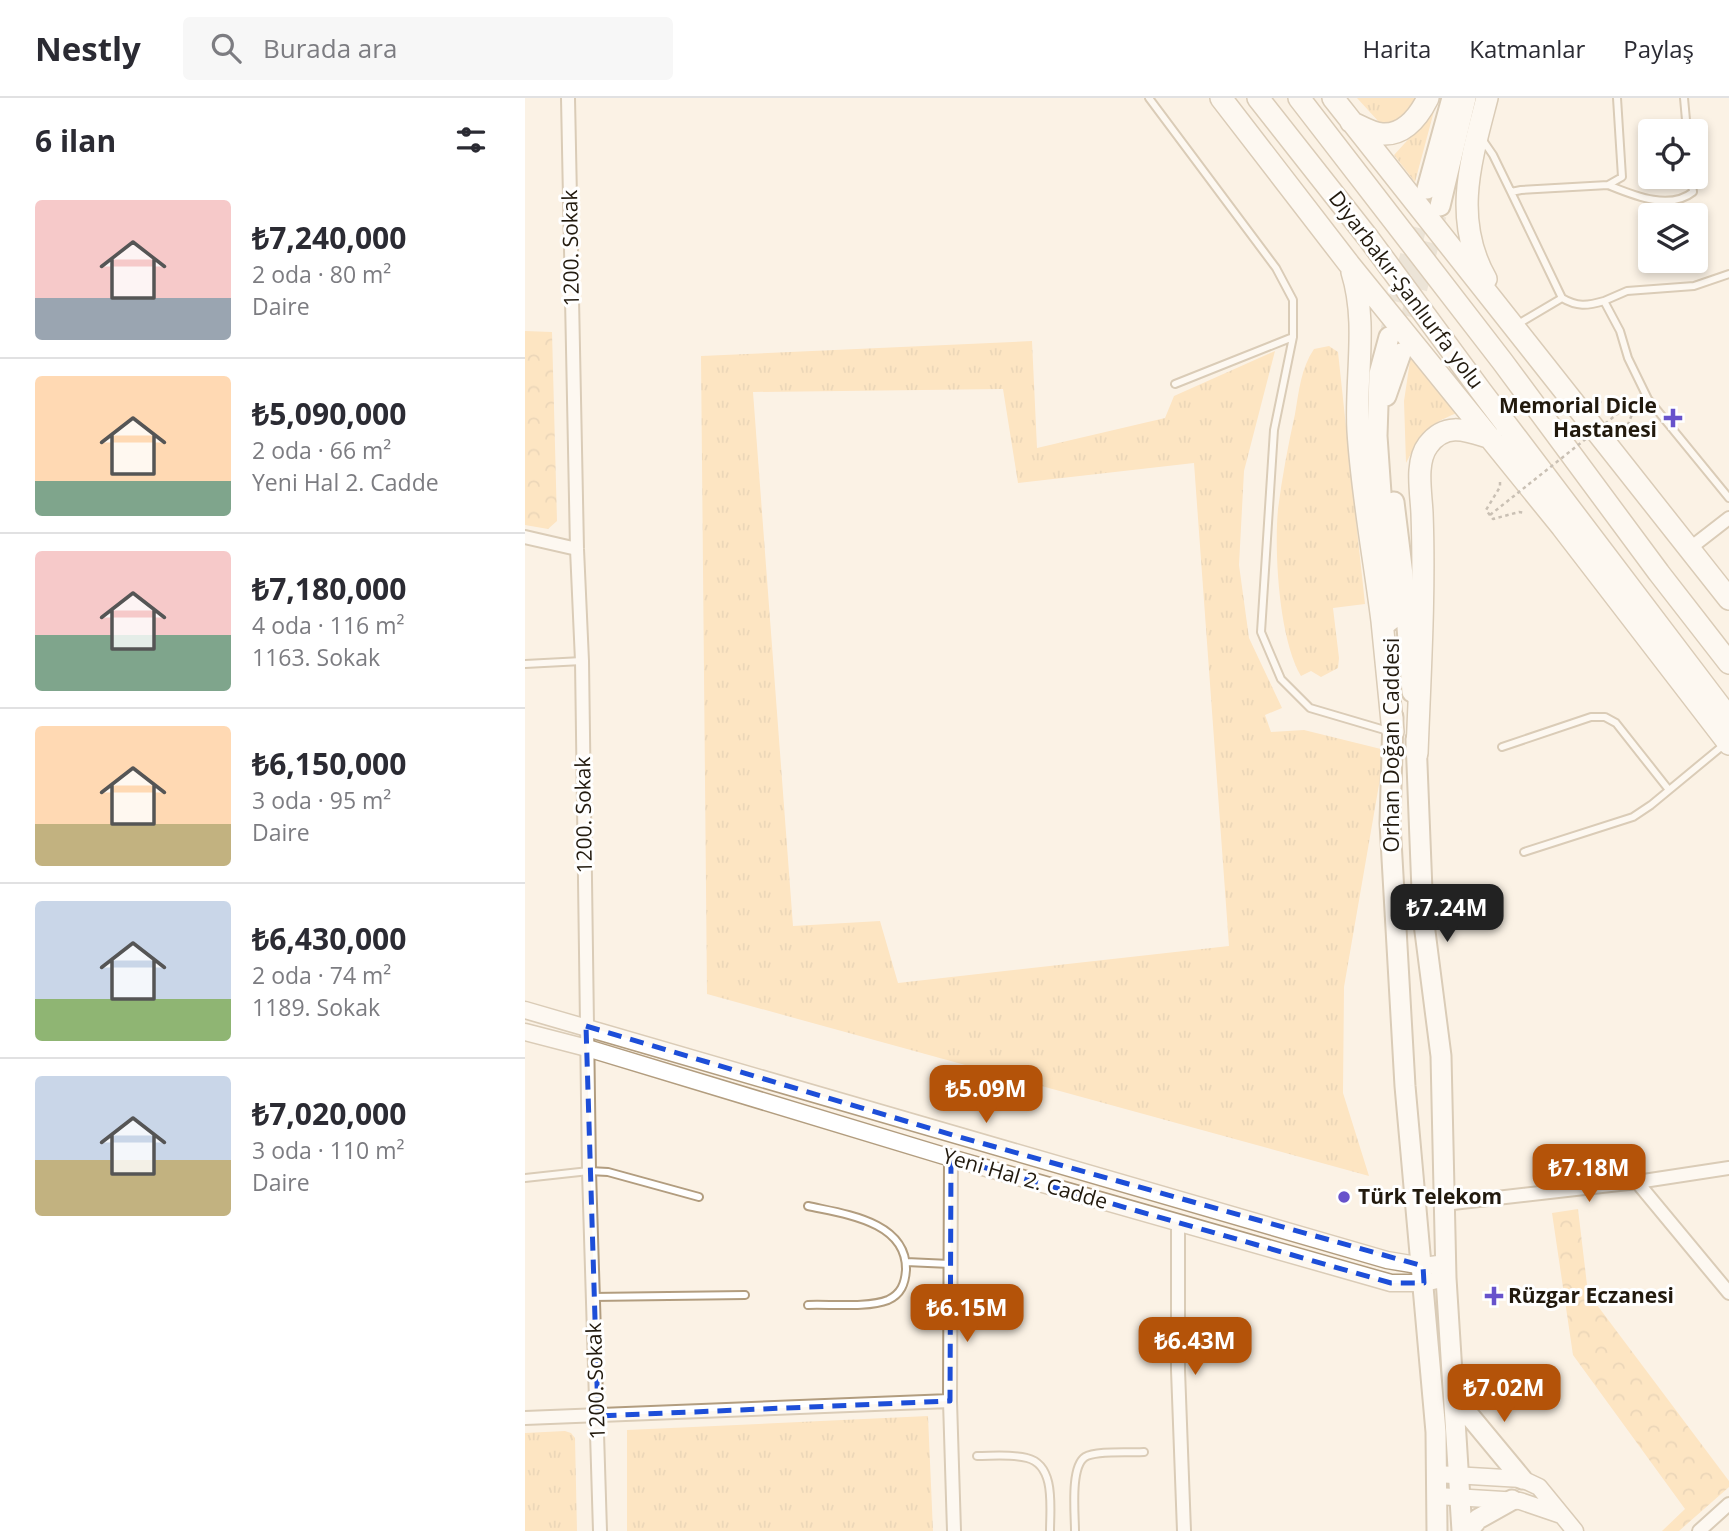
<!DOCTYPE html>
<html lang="tr">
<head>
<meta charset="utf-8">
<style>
  body { margin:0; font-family:"Open Sans",sans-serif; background:#f7f7f7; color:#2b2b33; height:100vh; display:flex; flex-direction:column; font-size:26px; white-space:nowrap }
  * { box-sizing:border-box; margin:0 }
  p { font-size:23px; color:#7c7c81 }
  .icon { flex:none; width:38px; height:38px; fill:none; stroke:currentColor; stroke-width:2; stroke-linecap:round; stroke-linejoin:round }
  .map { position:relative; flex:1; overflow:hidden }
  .details { display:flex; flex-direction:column; background:#fff; width:525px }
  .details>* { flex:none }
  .buttons { position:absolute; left:1113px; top:21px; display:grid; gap:14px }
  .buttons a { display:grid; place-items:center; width:70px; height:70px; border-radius:7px; background:#fff; box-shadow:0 4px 10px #0003; font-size:35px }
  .price { position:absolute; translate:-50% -60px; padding:0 16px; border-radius:14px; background:#b45309; color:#fff; font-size:23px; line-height:46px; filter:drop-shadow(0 2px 4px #0008) }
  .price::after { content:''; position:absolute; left:50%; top:42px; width:21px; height:16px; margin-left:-10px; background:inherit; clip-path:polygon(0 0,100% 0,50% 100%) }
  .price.current { background:#222; color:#fff }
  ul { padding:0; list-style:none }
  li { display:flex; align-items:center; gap:21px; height:175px; padding:0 35px }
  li+li { border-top:2px solid #e1e1e2 }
  li span { display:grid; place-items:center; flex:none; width:196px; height:140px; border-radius:7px; color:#555 }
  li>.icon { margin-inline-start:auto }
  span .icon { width:84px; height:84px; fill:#fffc; stroke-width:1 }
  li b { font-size:30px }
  h2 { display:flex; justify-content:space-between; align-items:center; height:84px; padding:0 35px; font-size:30px }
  header { display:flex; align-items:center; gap:42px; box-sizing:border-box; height:98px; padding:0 35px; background:#fff; border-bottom:2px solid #e1e1e2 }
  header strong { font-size:33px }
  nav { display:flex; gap:38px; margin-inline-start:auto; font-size:24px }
  .search { width:490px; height:63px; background:#f7f7f7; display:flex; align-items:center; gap:18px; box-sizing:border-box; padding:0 24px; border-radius:7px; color:#7c7c81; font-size:26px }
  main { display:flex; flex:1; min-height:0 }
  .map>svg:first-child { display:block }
  .grass { fill:url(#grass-tufts); fill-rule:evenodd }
  .park { fill:url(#park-crowns) }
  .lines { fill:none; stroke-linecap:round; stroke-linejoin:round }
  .secondary-tunnel { stroke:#dad2c5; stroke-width:19; stroke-dasharray:19 10; stroke-linecap:butt }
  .service-casing { stroke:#b29d7f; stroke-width:10 }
  .minor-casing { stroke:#b29d7f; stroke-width:16 }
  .tertiary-casing { stroke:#b29d7f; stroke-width:19 }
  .secondary-casing { stroke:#b29d7f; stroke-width:23 }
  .trunk-casing { stroke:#b29d7f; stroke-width:24 }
  .path { stroke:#8d8478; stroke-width:2.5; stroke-dasharray:3.5 3.5; stroke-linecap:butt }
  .service { stroke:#fff; stroke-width:6 }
  .minor { stroke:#fff; stroke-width:12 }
  .tertiary { stroke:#fff; stroke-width:16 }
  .secondary { stroke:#fff; stroke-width:19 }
  .trunk { stroke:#fff; stroke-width:21 }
  .path-bridge { stroke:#8d8478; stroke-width:2.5; stroke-dasharray:3.5 3.5; stroke-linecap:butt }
  .marked { fill:none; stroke:#1d4ed8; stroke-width:5; stroke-dasharray:14 9; stroke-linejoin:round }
  .poi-dot { fill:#6752cb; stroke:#fff; stroke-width:2.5 }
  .labels { text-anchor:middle; stroke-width:6; stroke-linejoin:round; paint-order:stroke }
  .street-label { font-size:21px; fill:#221a0e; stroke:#fff }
  .poi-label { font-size:21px; font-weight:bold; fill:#221a0e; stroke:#fff; text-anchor:start }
</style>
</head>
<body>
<header>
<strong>Nestly</strong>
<div class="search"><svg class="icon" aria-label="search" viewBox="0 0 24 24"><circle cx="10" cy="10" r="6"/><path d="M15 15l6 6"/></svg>Burada ara</div>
<nav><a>Harita</a><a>Katmanlar</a><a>Paylaş</a></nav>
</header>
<main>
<section class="details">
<h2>6 ilan<svg class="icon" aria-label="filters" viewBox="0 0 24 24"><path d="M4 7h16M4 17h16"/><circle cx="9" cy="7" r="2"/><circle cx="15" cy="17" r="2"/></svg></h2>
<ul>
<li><span style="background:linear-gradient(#f6c9c9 70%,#9aa5b1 0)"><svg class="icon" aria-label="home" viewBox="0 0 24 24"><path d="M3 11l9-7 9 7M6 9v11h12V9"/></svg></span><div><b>₺7,240,000</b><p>2 oda · 80 m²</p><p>Daire</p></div></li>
<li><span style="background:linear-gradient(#ffd9b3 75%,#7fa58c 0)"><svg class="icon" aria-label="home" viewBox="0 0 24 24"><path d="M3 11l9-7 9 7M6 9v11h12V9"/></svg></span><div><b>₺5,090,000</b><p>2 oda · 66 m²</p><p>Yeni Hal 2. Cadde</p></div></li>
<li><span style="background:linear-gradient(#f6c9c9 60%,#7fa58c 0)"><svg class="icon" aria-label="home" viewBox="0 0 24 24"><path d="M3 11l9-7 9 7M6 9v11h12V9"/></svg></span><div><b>₺7,180,000</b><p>4 oda · 116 m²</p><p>1163. Sokak</p></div></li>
<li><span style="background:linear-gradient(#ffd9b3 70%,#c2b280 0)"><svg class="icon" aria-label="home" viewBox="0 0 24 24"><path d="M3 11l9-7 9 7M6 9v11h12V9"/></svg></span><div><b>₺6,150,000</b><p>3 oda · 95 m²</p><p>Daire</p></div></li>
<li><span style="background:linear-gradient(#c9d6e8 70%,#8fb573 0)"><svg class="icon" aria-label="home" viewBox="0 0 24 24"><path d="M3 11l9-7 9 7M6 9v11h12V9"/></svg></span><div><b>₺6,430,000</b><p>2 oda · 74 m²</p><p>1189. Sokak</p></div></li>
<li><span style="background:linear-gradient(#c9d6e8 60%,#c2b280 0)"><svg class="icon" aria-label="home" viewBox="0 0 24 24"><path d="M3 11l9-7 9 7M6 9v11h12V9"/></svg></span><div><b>₺7,020,000</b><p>3 oda · 110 m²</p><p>Daire</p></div></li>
</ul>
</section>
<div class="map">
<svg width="1204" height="1433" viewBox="0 0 1204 1433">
  <defs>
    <pattern id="grass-tufts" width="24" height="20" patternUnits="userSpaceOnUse" patternTransform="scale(1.75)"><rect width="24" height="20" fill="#fed498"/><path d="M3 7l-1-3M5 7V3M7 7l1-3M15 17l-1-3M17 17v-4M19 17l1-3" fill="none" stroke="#d9b582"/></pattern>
    <pattern id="park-crowns" width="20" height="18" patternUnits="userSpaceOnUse" patternTransform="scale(1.75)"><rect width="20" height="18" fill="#fed498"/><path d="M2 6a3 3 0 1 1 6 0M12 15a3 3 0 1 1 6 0" fill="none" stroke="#d9b582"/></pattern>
  </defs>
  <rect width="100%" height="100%" fill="#fbf2e5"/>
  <path class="grass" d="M832 0H891L886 16 863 25 854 24Z
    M909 13 890 84 869 57Z
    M507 243 512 350 640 320 649 298 750 253 719 373 714 467 724 540 757 610 740 617 746 634 779 632 860 652 819 889 818 995 844 1078 182 896 176 258ZM478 291 493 385 669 365 704 848 373 885 355 823 268 828 228 294Z
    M804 248 813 254 840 506 808 510 814 560 813 570 796 579 786 573 776 578C754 541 749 454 753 411 757 379 763 348 770 316 774 293 776 270 789 251Z
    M886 256 932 315C900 328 897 335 881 365L879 303Z
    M403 1318 408 1433H102V1332Z
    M40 1333 46 1335 50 1340 52 1433H0V1335Z"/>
  <path class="park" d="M0 233 27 234 32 423 23 431 0 427Z
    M1053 1111 1063 1195 1204 1383V1389L1154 1433H1137L1160 1411 1048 1257 1027 1115Z"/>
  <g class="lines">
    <path class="secondary-tunnel" d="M865 232 900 99
      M878 247 912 117"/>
    <g class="service-casing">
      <path id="service" d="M624 0 751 170 768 202V239L749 332 736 534 756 581 785 610 863 633
        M1159 0 1162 33
        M957 41 968 57 986 94
        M1083 87C1108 97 1144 113 1168 94L1166 79
        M1037 200C1052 209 1062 208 1079 203L1095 233 1103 260 1123 301 1204 400
        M1079 203 1102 193 1169 188 1204 176
        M993 226 1037 200 986 94 996 92 1083 87 1097 79 1092 0
        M650 286 768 239
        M0 566 57 563
        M977 649 1066 619H1080L1091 625 1144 692
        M999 754 1108 719 1126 707 1201 645
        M0 1080 64 1073 83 1074 174 1099
        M381 1164 425 1166
        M67 1199 220 1197
        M283 1207C304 1206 343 1210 363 1202 376 1196 380 1186 381 1172 382 1123 319 1116 283 1108
        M452 1358C468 1358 487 1356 502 1360 531 1367 525 1410 525 1433
        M550 1433C550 1416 545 1369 560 1359 571 1352 605 1355 619 1354"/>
    </g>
    <g class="minor-casing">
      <path id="minor" d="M43 0 52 451 57 563 64 1073 75 1433
        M0 439 52 451
        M1164 451 1204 420
        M426 1060 425 1303 429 1433
        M1112 1084 1204 1195
        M919 1106 1112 1084 1204 1070
        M653 1125V1272L659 1433
        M0 1320 425 1303
        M1174 1433 1204 1406"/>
    </g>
    <g class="tertiary-casing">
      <path id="tertiary" d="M0 912 862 1162 898 1168 921 1165
        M0 934 62 950 426 1060 866 1185H899L921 1180
        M911 1376 997 1381 1014 1389 1050 1433
        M912 1398 995 1403 1036 1417"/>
    </g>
    <g class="secondary-casing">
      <path id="secondary" d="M902 91 927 0
        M915 108 941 0
        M864 239 854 276 852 338 865 523
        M861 298 876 255
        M869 404 878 477 887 594
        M868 619 865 725 880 988 911 1334 912 1433
        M891 641 898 818 916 958 921 1180 937 1433
        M929 1299 997 1381
        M943 1433 953 1421 987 1402"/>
    </g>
    <g class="trunk-casing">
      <path id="trunk" d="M696 0 824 166 1037 429 1204 646
        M733 0 844 141 956 293 1204 620
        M774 0 977 263 1134 475 1204 565
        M808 0 1204 501
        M826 24C835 28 848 36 858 36 880 37 894 18 903 0
        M827 174C843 225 830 280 833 333 837 397 849 459 857 523 861 560 864 597 868 634
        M961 181C927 121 946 62 962 0
        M892 655C895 575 900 495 897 415 896 394 890 364 903 347 921 323 943 333 966 340"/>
    </g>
    <path class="path" d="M1073 304H1085L1101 300 1109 311 1099 337
      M975 384V389L961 412 968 421 994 414 1000 415"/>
    <use href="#service" class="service"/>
    <use href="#minor" class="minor"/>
    <use href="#tertiary" class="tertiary"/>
    <use href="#secondary" class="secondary"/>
    <use href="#trunk" class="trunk"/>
    <path class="path-bridge" d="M965 417 1106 305"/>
  </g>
  <path d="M0 0H1204V1433H0ZM61 928 431 1038 898 1168 899 1185H866L426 1060 425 1303 73 1318Z" fill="#fbf2e5" fill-opacity=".55" fill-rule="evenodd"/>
  <path class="marked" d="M61 928 431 1038 898 1168 899 1185H866L426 1060 425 1303 73 1318Z"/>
  <g class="poi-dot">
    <path d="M1144.5 309.5h7v7h7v7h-7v7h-7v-7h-7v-7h7z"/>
    <circle cx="819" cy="1099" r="7"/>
    <path d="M965.5 1187.5h7v7h7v7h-7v7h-7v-7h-7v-7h7z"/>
  </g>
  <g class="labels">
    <g class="street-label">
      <text transform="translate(46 150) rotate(-91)" y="7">1200. Sokak</text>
      <text transform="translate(881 192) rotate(53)" y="7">Diyarbakır-Şanlıurfa yolu</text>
      <text transform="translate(867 647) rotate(-90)" y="7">Orhan Doğan Caddesi</text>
      <text transform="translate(59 717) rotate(-91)" y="7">1200. Sokak</text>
      <text transform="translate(500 1081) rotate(16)" y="7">Yeni Hal 2. Cadde</text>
      <text transform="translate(71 1283) rotate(-92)" y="7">1200. Sokak</text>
    </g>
    <g class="poi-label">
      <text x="1132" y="315" text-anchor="end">Memorial Dicle<tspan x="1132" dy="24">Hastanesi</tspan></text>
      <text x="833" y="1106">Türk Telekom</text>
      <text x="983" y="1205">Rüzgar Eczanesi</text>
    </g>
  </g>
</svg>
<div class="buttons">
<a><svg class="icon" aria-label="locate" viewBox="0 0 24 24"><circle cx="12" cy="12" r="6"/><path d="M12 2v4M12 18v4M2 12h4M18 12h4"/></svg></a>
<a><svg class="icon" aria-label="layers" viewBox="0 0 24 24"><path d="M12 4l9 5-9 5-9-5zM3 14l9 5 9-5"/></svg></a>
</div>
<b class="price current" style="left:922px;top:846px">₺7.24M</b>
<b class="price" style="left:461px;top:1027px">₺5.09M</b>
<b class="price" style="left:1064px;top:1106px">₺7.18M</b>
<b class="price" style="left:442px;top:1246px">₺6.15M</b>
<b class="price" style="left:670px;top:1279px">₺6.43M</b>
<b class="price" style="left:979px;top:1326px">₺7.02M</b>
</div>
</main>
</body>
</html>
